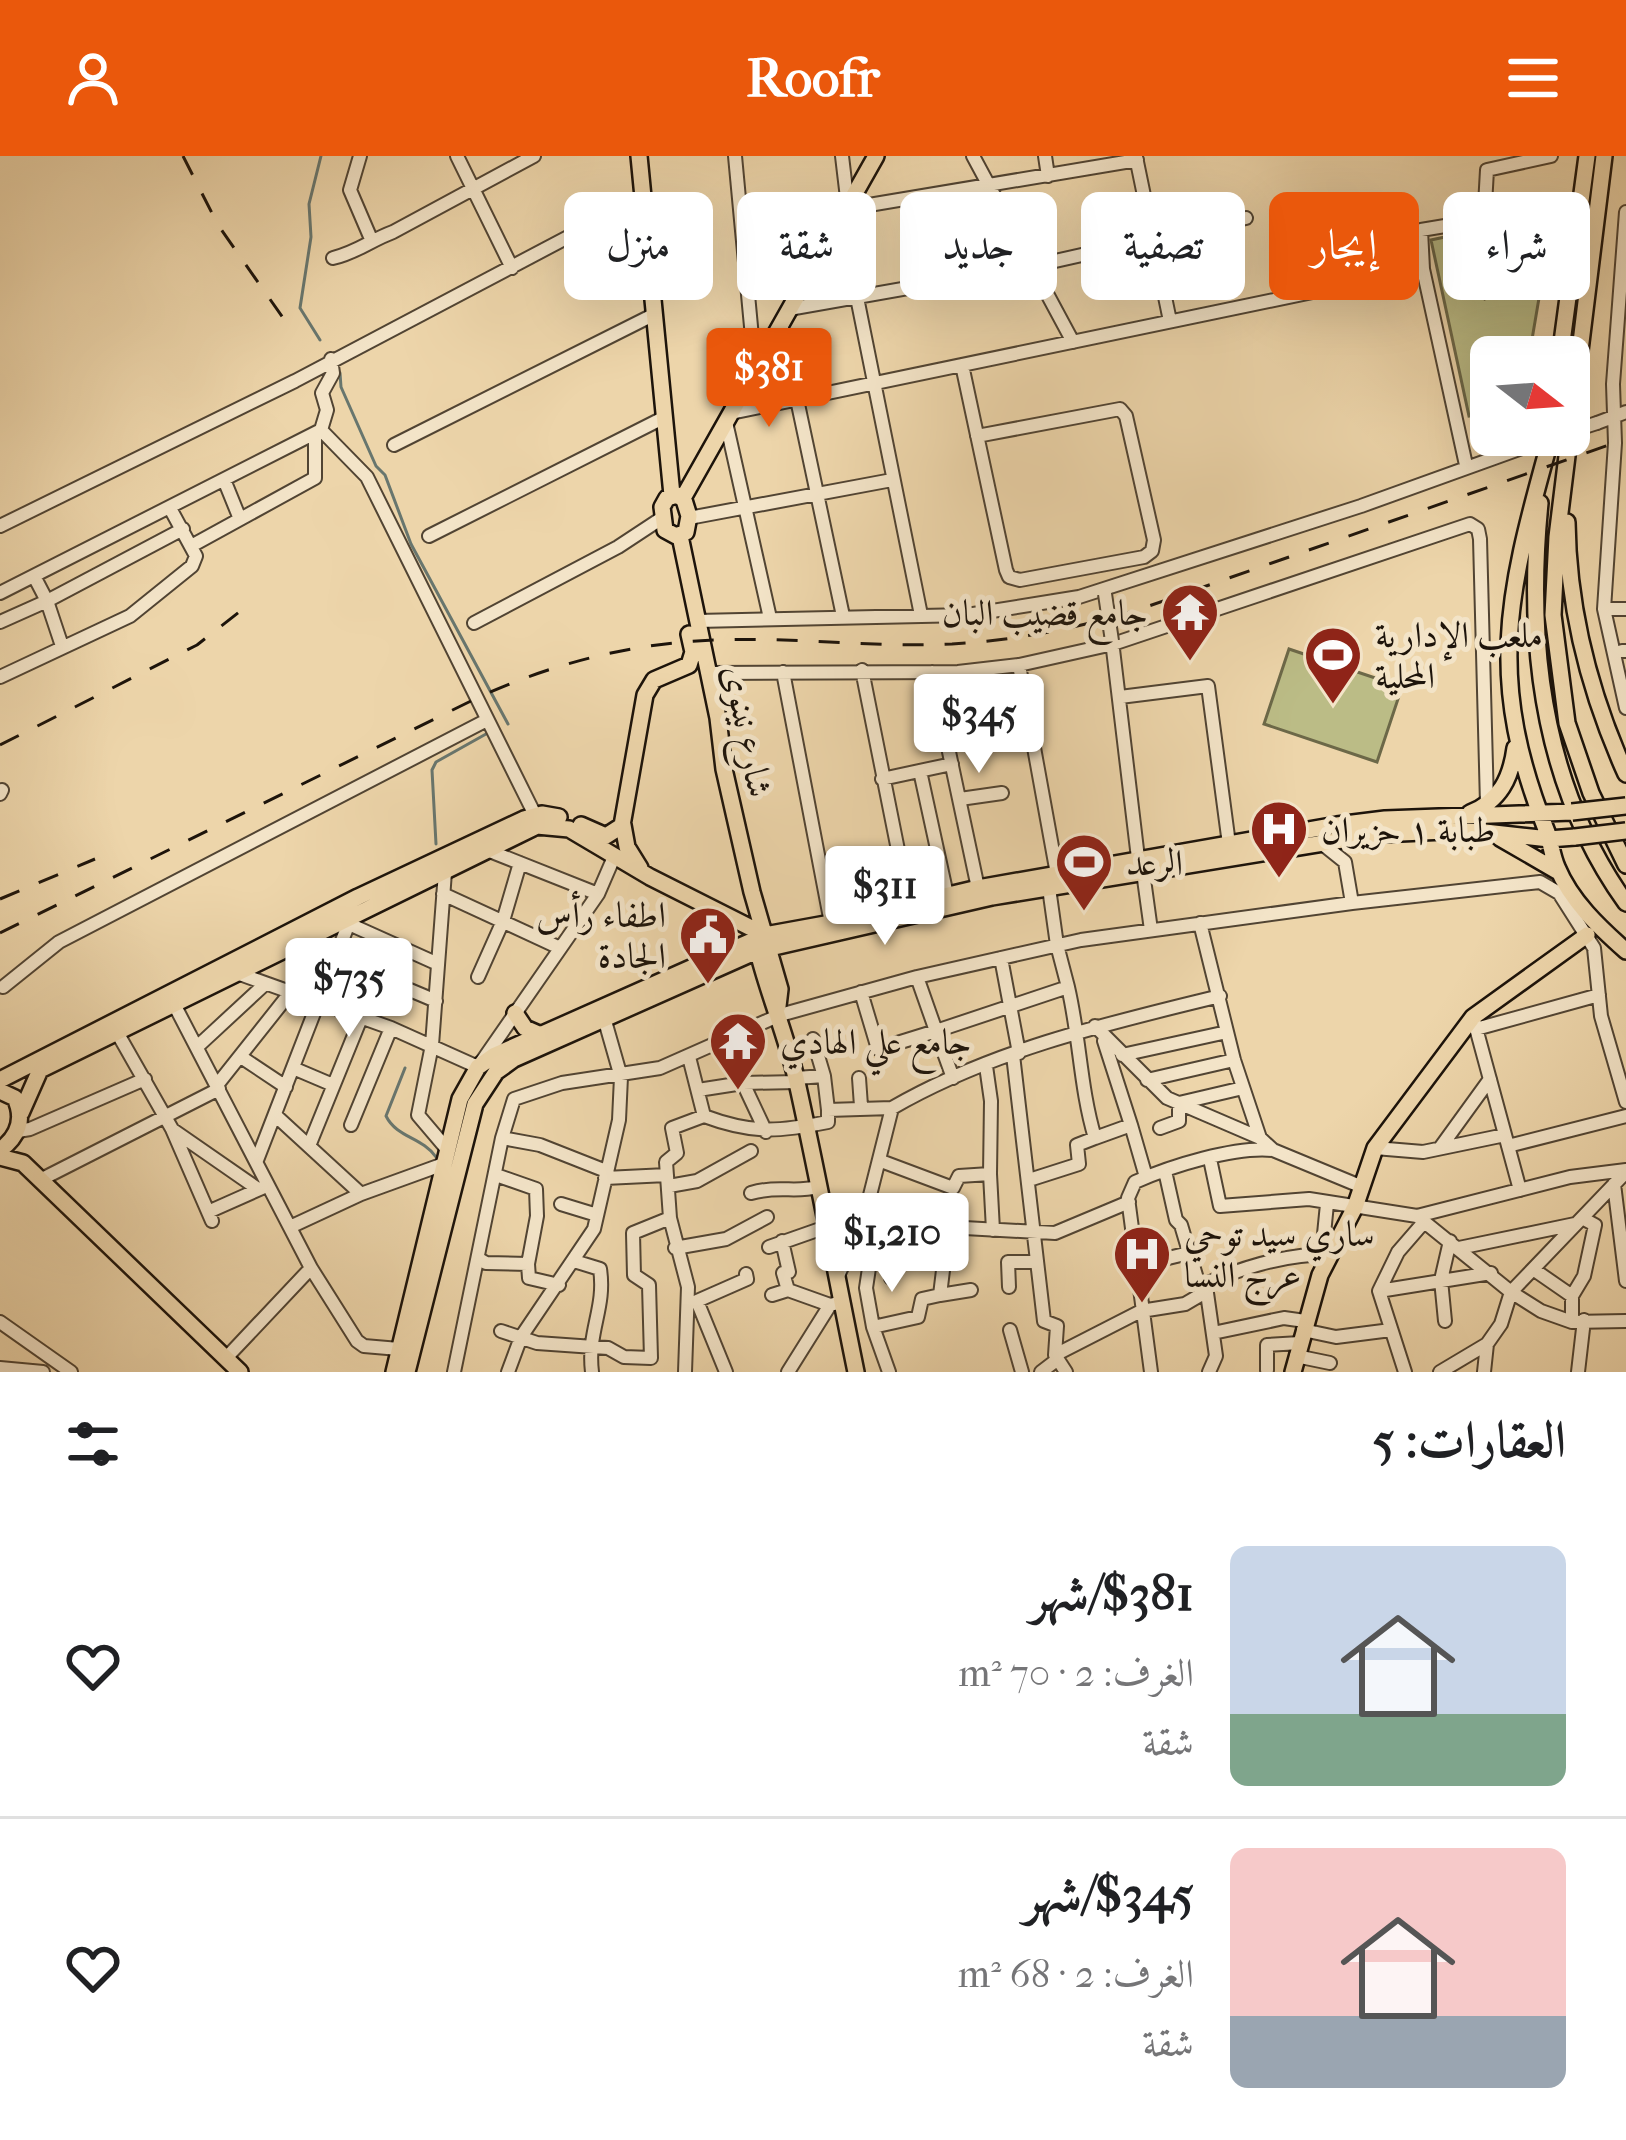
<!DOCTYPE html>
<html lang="ar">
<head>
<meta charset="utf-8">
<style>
  body { margin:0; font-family:"IM FELL French Canon",Amiri,serif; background:#f6f6f6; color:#202124; direction:rtl; height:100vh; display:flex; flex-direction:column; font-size:45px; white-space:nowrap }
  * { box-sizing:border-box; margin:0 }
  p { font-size:39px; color:#757577 }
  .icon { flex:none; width:66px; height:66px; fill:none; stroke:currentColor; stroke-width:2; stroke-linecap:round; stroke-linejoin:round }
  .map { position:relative; height:1216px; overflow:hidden; direction:ltr }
  .side { display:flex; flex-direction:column; background:#fff; flex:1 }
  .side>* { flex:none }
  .hud { position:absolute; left:36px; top:36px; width:1554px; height:108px; direction:rtl; display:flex; gap:24px }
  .needle { width:78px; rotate:107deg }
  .tools { position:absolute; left:1470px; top:180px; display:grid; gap:24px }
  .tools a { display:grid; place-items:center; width:120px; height:120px; border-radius:18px; background:#fff; box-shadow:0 12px 48px #0002; font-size:60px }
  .price { position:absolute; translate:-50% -102px; padding:0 27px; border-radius:12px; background:#fff; color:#222; font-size:39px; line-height:78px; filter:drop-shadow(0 3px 6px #0008) }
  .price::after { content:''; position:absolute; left:50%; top:72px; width:36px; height:27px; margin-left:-18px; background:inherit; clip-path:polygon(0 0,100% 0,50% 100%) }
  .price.selected { background:#ea580c; color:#fff }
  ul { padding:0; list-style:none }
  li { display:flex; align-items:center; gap:36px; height:300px; padding:0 60px }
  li+li { border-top:3px solid #e0e0e0 }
  li span { display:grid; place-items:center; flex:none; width:336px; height:240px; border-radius:18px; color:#555 }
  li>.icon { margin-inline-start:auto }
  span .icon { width:144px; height:144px; fill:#fffc; stroke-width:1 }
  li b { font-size:51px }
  h2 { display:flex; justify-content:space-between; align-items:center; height:144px; padding:0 60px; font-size:51px }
  .pill { padding:0 42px; border-radius:18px; background:#fff; box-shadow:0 12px 48px #0002; font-size:42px; line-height:108px }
  .pill.selected { background:#ea580c; color:#fff }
  header { display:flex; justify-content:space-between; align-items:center; height:156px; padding:0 60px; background:#ea580c; color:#fff; font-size:54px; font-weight:800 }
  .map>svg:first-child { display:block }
  .green { fill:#bbbc86; stroke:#6c6848; stroke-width:3 }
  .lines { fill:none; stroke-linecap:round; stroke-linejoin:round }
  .stream { stroke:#68766e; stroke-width:3 }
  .minor-casing { stroke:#514433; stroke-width:16 }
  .major-casing { stroke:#1d140b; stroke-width:20 }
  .minor { stroke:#f3e4c8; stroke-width:12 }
  .major { stroke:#edd5aa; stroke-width:15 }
  .rail { stroke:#1d140b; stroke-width:3; stroke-dasharray:21 21; stroke-linecap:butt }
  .minor-bridge-casing { stroke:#514433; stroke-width:16; stroke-linecap:butt }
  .major-bridge-casing { stroke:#1d140b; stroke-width:20; stroke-linecap:butt }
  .minor-bridge { stroke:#f3e4c8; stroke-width:12 }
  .major-bridge { stroke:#edd5aa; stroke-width:15 }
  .labels { text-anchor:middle; stroke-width:10; stroke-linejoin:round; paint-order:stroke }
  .poi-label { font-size:36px; fill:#1d140b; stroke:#f3e4c8; text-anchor:start }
  .street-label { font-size:36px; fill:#1d140b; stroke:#f3e4c8 }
</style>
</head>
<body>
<header><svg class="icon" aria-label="menu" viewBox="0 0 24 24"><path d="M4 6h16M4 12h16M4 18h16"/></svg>Roofr<svg class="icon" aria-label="person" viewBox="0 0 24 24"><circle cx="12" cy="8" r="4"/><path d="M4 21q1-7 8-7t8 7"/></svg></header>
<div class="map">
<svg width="1626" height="1216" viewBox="0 0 1626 1216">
  <rect width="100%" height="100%" fill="#edd5aa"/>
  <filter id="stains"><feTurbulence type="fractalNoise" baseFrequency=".00167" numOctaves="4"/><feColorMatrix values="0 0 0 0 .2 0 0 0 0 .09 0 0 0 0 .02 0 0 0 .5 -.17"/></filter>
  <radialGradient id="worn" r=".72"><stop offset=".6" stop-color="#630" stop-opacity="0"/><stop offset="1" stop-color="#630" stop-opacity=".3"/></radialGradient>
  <path class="green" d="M1468 76 1485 143 1528 123 1524 110 1547 95 1529 201H1491V257L1469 260 1431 84Z
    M1289 493 1402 531 1377 606 1264 568Z"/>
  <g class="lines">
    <path class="stream" d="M320 184 300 152 311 81 309 48 321 0
      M340 217 341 231 376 310 385 319 411 388 508 568
      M436 688 432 614 436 606 486 578
      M405 912 386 960C397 982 422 981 436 1001"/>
    <g class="minor-casing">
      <path id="minor" d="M360 0 350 34 371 83
        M457 0 512 112
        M735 0 755 213
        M842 0 847 42 857 51 1137 4
        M973 0 1073 186
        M1045 0 1048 20
        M1136 1 1170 165
        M1626 56 1613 228 1615 287 1604 453 1626 552
        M849 61 844 77 921 459
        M333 102C356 97 371 84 393 76L534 0
        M789 153 1033 110 1246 62
        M781 168 843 460
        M331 203 333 217 322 237 327 254 321 274 367 321 535 659
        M962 209 1006 414 1009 421 1020 424 1144 401 1152 395 1154 384 1126 260 1120 253 977 280
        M731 257 1423 113
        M726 266 770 462
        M1597 267 1626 256
        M394 289 655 158
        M1466 309 1423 113 1421 74 1475 65 1485 49 1487 14 1551 0
        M225 326 240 363
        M689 362 892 324
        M0 370 295 225 642 42
        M429 380 665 261
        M193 389 315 322V278
        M34 420 47 445 183 373
        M0 437 321 274
        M1604 453H1626
        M697 465 967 459 1079 441 1361 350 1536 287
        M0 466 47 445 62 490
        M474 467 618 391 662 362
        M1112 485 1138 702
        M1622 495H1626
        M1019 509 1057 718
        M862 514 909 749
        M783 516 831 767
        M932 516 978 732
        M708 517 958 516 1019 509 1113 488 1470 368 1478 373 1480 383 1487 648
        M0 521 130 460 192 410 196 400 171 354
        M1120 541 1208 530 1229 688
        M920 615 947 739
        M882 623 952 608
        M0 638 2 634
        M960 643 1002 637
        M1320 686 1345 706 1352 747
        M487 694 598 738
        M445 716 432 889 418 959 446 992
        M1143 716 1151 774
        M1559 737 1594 792 1601 860 1626 946
        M443 738 560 792
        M1200 767 1234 904 1260 982
        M349 768 438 808
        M1001 802 1019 897
        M336 803 436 845
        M237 817 391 872 478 911 598 738 614 701
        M478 821 503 765 520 707
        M917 821 936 875 1068 831 1057 789 1049 732
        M3 831 59 786 487 564
        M1068 831C1080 882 1080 932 1095 982L1131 969 1146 1021
        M861 836 878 893 936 875 953 922
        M175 850 311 1112 227 1201
        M1473 861 1520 1034
        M1095 870 1167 942 1260 982 1273 994 1360 1030
        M1476 873 1599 839
        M118 878 172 973 212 1065
        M813 883 824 920
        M1104 885 1131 969
        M197 891 265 828
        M1013 899 1044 1165 1057 1170 1055 1199 1066 1216
        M1122 899 1227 876
        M241 901 286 931
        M689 901 704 960C752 978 778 976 828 966V954L892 952
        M986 910 991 945 990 1018
        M293 912 333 929
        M796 922 824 920 828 954
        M859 922 861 950
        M1147 924 1234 904
        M217 929 290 837
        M698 934 743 927
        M275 959 361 1038
        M351 969 391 872
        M1160 972 1179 965V947L1243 932
        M173 974 258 1033
        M18 975 30 973 145 923
        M766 976 743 927 797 926
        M502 982 540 989 606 1015
        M309 990 361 862
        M1508 990 1626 960
        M1375 992 1423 996 1505 979
        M1440 992 1490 923
        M1210 1003 1220 1050 1309 1043 1417 1060 1511 1136 1541 1155 1572 1166 1626 1165
        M257 1004 352 759
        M881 1005 953 1032 959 1020 990 1018 993 1074
        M1165 1015 1176 1064 1181 1069 1201 1136
        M496 1019 536 1033 537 1060 528 1108
        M605 1022 667 1019
        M42 1023 219 933
        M1029 1024 1079 1008 1077 989 1095 982
        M1614 1028 1626 1125
        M669 1030 697 1025 751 995
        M751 1037C778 1029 796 1037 817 1031
        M561 1048 597 1059
        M823 1054 893 1068 1055 1077 1129 1046
        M208 1056 262 1032
        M1417 1060 1570 1021 1626 1014
        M670 1062 688 1131 685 1216
        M876 1066 866 1132 873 1171 889 1216
        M290 1071 361 1038 441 1009
        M948 1073 940 1139 971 1134
        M782 1085 789 1116 783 1117 788 1134
        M769 1091 826 1071
        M675 1092 726 1083 767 1061
        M1459 1092 1575 1068
        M1322 1098 1327 1048
        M479 1103 486 1107 528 1108 529 1122 559 1129
        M574 1105 600 1113C606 1152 587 1175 592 1216
        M1135 1110 1189 1097
        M311 1112 357 1185 364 1190 399 1193
        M1533 1113 1572 1140V1166
        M837 1122 864 1063 892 952C992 894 1109 867 1220 840
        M891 1122 893 1068
        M1206 1130 1216 1200 1209 1216
        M1009 1131 1008 1106H1037
        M1379 1135 1491 1117
        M772 1139 788 1134 830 1149
        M1572 1140 1584 1120 1595 1069 1582 1062
        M1445 1165 1441 1124 1450 1085
        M0 1166 71 1216
        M873 1171 918 1161 922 1143 940 1139
        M1010 1174 1022 1216
        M1303 1174 1336 1181 1391 1174
        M501 1175 537 1187 608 1192 624 1201 651 1202 649 1129 634 1119 633 1077 670 1062 666 1006 677 997 672 972 704 960
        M1213 1177 1284 1162 1305 1165
        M1055 1199 1141 1155 1185 1148 1202 1138 1206 1128C1245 1110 1288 1098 1332 1098
        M1296 1200 1330 1207
        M0 1212 43 1216
        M1267 1214V1189L1300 1187
        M454 1216 502 982 514 943 562 927 660 912 780 859 917 821 1081 784 1352 747 1540 726 1559 737 1567 730
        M508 1216 521 1181 594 1073 619 964 621 921 605 865
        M726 1216 697 1145 747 1123 746 1118
        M788 1216 830 1149 842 1146
        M1041 1216 1058 1203
        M1151 1216 1128 1042 1135 1026C1171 1010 1235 990 1273 994
        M1405 1216 1379 1135 1398 1096 1424 1066
        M1440 1216 1487 1188
        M1484 1216 1487 1188 1501 1168 1511 1136 1626 1016
        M1578 1216 1584 1164"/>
    </g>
    <g class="major-casing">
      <path id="major" d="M639 0 672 339
        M1604 0 1557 381 1553 459 1567 567 1591 637 1626 709
        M1560 201 1587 0
        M1548 292C1506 443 1487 525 1547 676 1551 687 1552 700 1557 711 1571 745 1599 771 1626 795
        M677 339 684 344 689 360 686 376 676 380 665 374 662 351 667 342Z
        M683 342 876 0
        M1540 347C1526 487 1542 630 1626 747
        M1567 366C1568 455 1590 538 1626 618
        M680 380 718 562 724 613 752 736 780 833 778 850
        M1470 657C1500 645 1511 622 1515 592
        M581 669 606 680 623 669 627 691 640 712
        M621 675 645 539 654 524 689 509 693 496 689 478
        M1500 682 1557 715
        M756 788C767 835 785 875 796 922 818 1020 836 1118 856 1216
        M515 857 525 872 541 879
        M0 924 358 741 524 663 542 658 559 661
        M0 935 15 942C25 963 18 981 0 994
        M21 957 40 914 537 670 569 673 650 721 765 779
        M0 1001 23 1007 240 1216
        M394 1216 460 943 478 911 495 899 765 779 831 767 978 732 1337 669 1385 663 1572 656
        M407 1216 475 948 496 916 514 903 757 795 992 741 1379 678 1467 674 1549 683 1575 681
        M1293 1216 1320 1119 1355 1051 1375 992 1473 861 1587 779"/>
    </g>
    <use href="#minor" class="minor"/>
    <use href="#major" class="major"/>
    <path class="rail" d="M183 0 218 69 288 169
      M0 589 197 489 252 446
      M0 743 95 703
      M0 777 477 542C546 510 621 490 697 485 781 479 867 492 952 488 1019 484 1085 471 1149 450L1626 283"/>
    <g class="minor-bridge-casing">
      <path id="minor-bridge" d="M1569 276 1597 267
        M1536 287 1561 279
        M1105 438 1112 485"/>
    </g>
    <g class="major-bridge-casing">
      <path id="major-bridge" d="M1572 656 1626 650
        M1575 681 1626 675"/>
    </g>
    <use href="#minor-bridge" class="minor-bridge"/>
    <use href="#major-bridge" class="major-bridge"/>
  </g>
  <defs>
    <g id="temple-pin" transform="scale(3)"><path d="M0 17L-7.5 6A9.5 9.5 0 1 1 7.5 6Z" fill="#8f2418" stroke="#f3e4c8"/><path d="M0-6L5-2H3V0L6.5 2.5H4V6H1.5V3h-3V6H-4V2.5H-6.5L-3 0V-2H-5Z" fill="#fff"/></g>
    <g id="stadium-pin" transform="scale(3)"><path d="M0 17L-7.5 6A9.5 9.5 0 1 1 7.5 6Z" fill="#8f2418" stroke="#f3e4c8"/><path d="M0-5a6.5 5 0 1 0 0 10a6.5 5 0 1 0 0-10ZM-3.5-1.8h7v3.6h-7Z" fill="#fff"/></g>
    <g id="hospital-pin" transform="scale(3)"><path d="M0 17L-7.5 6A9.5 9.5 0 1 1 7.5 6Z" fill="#8f2418" stroke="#f3e4c8"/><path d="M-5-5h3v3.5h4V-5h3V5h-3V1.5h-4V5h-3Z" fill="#fff"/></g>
    <g id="civic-pin" transform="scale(3)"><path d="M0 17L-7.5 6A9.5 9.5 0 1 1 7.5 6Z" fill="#8f2418" stroke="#f3e4c8"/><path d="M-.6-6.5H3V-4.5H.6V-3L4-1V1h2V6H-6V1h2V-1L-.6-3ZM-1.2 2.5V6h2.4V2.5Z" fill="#fff"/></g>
  </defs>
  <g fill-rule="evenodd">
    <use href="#temple-pin" x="1190" y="456"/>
    <use href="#stadium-pin" x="1333" y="499"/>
    <use href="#hospital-pin" x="1279" y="673"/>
    <use href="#stadium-pin" x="1084" y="706"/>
    <use href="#civic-pin" x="708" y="779"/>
    <use href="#temple-pin" x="738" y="885"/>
    <use href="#hospital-pin" x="1142" y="1098"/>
  </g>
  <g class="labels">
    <g class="poi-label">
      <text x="1148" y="469" text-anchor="end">جامع قضيب البان</text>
      <text x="1375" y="491">ملعب الإدارية<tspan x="1375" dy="41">المحلية</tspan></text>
      <text x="1321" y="686">طبابة ١ حزيران</text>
      <text x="1126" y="719">الرعد</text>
      <text x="666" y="771" text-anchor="end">اطفاء رأس<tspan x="666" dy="41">الجادة</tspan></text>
      <text x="780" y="898">جامع علي الهادي</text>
      <text x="1184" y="1090">ساري سيد توحي<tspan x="1184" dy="41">عرج النسا</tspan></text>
    </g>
    <g class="street-label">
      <text transform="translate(749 575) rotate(79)" y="13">شارع نينوى</text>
    </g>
  </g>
  <rect width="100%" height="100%" filter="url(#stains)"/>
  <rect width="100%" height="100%" fill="url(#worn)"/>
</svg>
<div class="tools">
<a><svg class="needle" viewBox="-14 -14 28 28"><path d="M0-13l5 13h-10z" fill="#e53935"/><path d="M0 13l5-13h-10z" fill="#757577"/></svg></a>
</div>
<b class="price selected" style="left:769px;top:274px">$381</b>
<b class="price" style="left:979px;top:620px">$345</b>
<b class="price" style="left:885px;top:792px">$311</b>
<b class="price" style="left:349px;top:884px">$735</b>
<b class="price" style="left:892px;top:1139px">$1,210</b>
<div class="hud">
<a class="pill">شراء</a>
<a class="pill selected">إيجار</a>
<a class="pill">تصفية</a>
<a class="pill">جديد</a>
<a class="pill">شقة</a>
<a class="pill">منزل</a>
</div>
</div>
<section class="side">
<h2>العقارات: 5<svg class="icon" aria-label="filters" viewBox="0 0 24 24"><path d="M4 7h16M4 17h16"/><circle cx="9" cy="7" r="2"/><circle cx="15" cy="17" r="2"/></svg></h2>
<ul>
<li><span style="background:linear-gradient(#c9d6e8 70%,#7fa58c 0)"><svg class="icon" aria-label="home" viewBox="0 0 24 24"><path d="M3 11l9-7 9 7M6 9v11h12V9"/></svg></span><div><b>$381/شهر</b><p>الغرف: 2 · 70 m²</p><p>شقة</p></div><svg class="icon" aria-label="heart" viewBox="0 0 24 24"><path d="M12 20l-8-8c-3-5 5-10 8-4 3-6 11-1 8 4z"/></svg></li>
<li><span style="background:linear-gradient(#f6c9c9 70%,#9aa5b1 0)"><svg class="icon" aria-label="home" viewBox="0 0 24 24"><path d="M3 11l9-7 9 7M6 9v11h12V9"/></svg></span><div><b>$345/شهر</b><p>الغرف: 2 · 68 m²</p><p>شقة</p></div><svg class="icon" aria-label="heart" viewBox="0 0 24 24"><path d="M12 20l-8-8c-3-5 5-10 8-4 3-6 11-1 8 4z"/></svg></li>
</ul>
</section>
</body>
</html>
